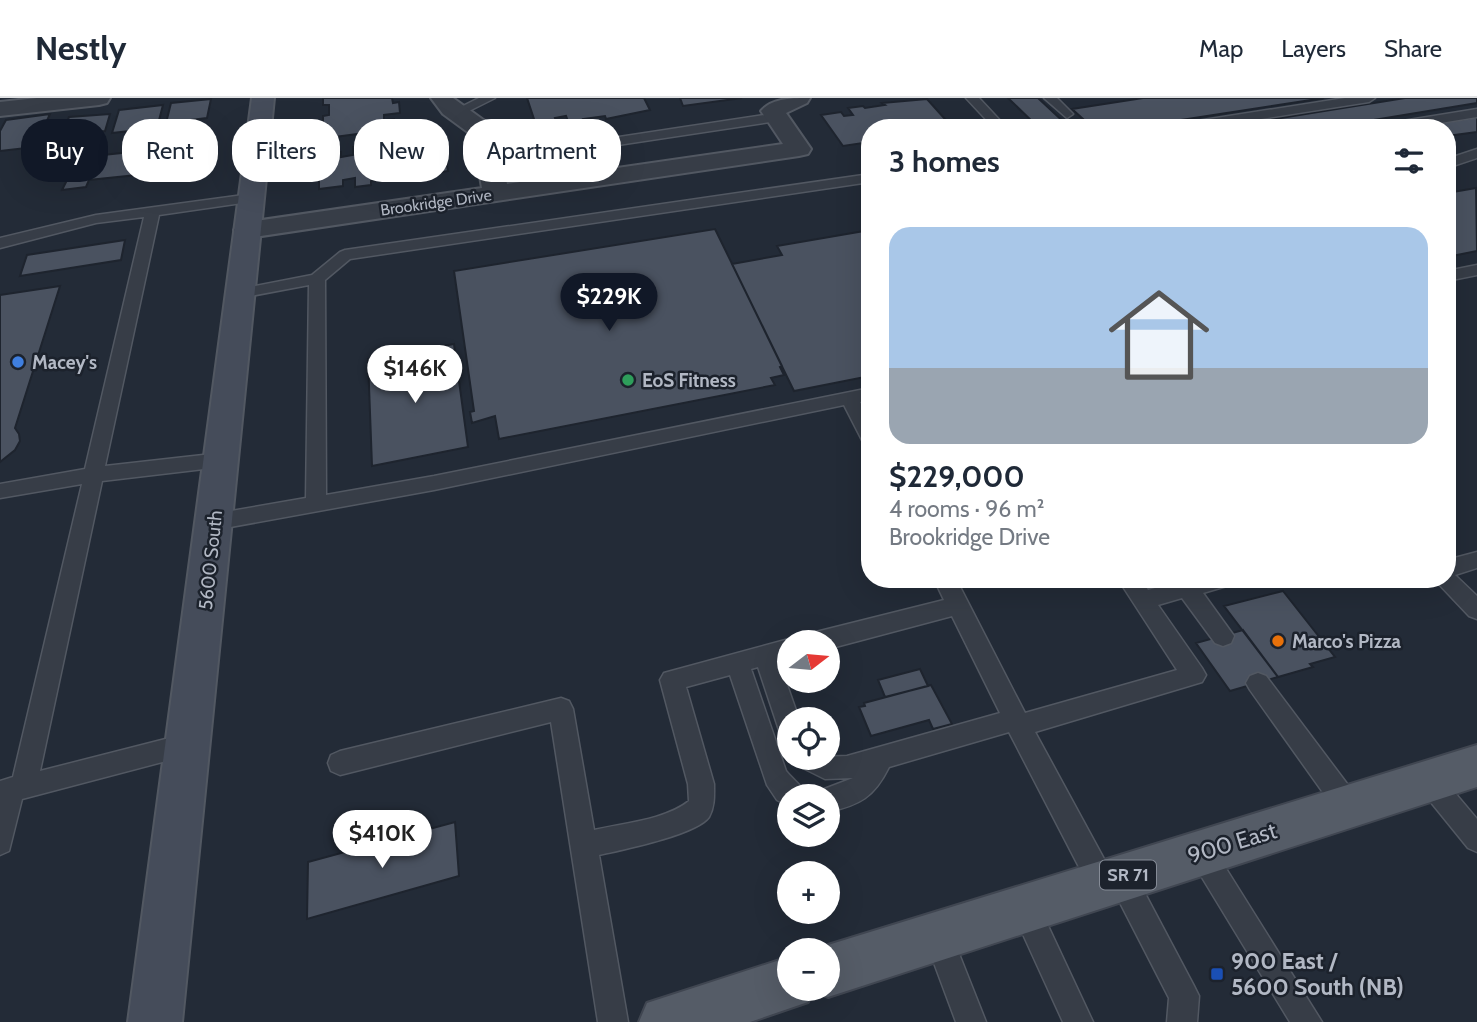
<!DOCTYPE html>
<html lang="en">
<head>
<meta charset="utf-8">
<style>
  body { margin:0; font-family:Cabin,sans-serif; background:#f2f2f3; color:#1f2937; height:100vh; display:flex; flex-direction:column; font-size:26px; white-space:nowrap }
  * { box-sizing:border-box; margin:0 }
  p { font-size:23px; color:#747a83 }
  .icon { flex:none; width:38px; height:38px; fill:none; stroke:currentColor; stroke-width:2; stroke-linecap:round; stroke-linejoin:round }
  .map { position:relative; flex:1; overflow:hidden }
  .side { position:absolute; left:861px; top:21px; width:595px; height:469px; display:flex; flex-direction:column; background:#fff; border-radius:28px; box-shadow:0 7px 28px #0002 }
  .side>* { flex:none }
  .hud { position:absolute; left:21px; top:21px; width:665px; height:63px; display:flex; gap:14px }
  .needle { width:46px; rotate:74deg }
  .controls { position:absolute; left:777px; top:532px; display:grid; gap:14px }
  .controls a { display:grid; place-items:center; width:63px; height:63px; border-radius:50%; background:#fff; box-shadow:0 7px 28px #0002; font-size:35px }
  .price { position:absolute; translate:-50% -60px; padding:0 16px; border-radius:24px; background:#fff; color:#222; font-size:23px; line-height:46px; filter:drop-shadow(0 2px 4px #0008) }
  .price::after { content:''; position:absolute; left:50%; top:42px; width:21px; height:16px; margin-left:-10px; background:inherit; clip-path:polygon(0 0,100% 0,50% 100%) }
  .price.selected { background:#111827; color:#fff }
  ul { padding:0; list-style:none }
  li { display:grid; align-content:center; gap:14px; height:371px; padding:0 28px }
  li+li { border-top:2px solid #e0e1e3 }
  li span { display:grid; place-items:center; height:217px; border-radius:21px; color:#555 }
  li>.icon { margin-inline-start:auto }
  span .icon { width:126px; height:126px; fill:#fffc; stroke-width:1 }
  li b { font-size:30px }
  h2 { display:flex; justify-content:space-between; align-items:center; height:84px; padding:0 28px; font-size:30px }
  .chip { padding:0 24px; border-radius:28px; background:#fff; box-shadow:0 7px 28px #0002; font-size:24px; line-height:63px }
  .chip.selected { background:#111827; color:#fff }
  header { display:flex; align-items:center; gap:42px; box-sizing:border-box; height:98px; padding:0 35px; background:#fff; border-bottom:2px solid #e0e1e3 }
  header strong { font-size:33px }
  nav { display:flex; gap:38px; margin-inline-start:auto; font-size:24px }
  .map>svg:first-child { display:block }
  .building { fill:#4a5260; stroke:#1e242e; stroke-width:2 }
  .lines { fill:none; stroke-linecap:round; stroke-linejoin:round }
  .service-casing { stroke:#525862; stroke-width:3 }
  .minor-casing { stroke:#525862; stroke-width:4 }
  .secondary-casing { stroke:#525862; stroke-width:4 }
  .primary-casing { stroke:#404651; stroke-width:4 }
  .service { fill:#373d47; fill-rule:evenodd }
  .minor { fill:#373d47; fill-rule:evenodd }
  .secondary { fill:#454c5a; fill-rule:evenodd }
  .primary { fill:#555c67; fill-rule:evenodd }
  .shop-dot { fill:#3f7fe0; stroke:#1c222c; stroke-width:2.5 }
  .leisure-dot { fill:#2e9e5b; stroke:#1c222c; stroke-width:2.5 }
  .food-dot { fill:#e8710a; stroke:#1c222c; stroke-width:2.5 }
  .transit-dot { fill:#1a4fb4; stroke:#1c222c; stroke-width:2.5 }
  .labels { text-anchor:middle; stroke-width:5; stroke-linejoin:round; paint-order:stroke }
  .far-street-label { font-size:16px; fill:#b2b8c4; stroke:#1c222c }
  .shield { fill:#1c222c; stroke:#858b96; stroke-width:2 }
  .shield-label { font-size:18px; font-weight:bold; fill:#b2b8c4 }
  .poi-label { font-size:19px; font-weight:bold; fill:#b2b8c4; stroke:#1c222c; text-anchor:start }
  .street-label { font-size:19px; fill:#b2b8c4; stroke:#1c222c }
  .near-street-label { font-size:23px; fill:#b2b8c4; stroke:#1c222c }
  .near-poi-label { font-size:23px; font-weight:bold; fill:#b2b8c4; stroke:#1c222c; text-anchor:start }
</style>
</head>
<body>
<header>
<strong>Nestly</strong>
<nav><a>Map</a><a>Layers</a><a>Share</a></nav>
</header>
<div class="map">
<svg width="1477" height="924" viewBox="0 0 1477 924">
  <rect width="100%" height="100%" fill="#232b37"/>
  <path class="building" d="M323 0H392L393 5 399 4 400 15 384 17V22L394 21 395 31 327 40V26H323V18L329 17V7H323Z
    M527 0H644L650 12 606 21 605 18 583 21 584 24 569 26 566 18 555 20 557 25 536 27Z
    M680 0H742L683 8Z
    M1008 0H1038L1068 28 1039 30Z
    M1143 0H1324L1129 30H1093L1072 11Z
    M1405 0H1477V5L1325 30H1218Z
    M211 1 207 20 166 25 171 5Z
    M927 1 953 30H870V44L843 48 821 17 841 14 844 18 853 17 848 10 863 8 865 10 885 7 882 5Z
    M163 7 157 30 112 35 119 12Z
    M50 16 35 49 0 53V33L6 22Z
    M110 16 105 33 61 38 69 19Z
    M1477 19V34L1447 38V30H1409Z
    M442 39 448 73 399 82V79L371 83V87L355 89V80L343 82V88L319 91V57L341 54V59L353 57V49L370 46V49Z
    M188 48 182 69 167 71 166 74 89 82 86 89 62 92 68 80H75L84 59Z
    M1476 90 1477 153 1447 159V95Z
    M715 131 782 268 780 269 784 277 771 280 775 287 499 341 495 318 472 325 470 314 474 313 454 173Z
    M870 132V278L794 293 732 166 782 157 777 148Z
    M125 142 121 162 20 178 27 157Z
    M60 188 15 330 19 336 20 343 15 352 0 364V197Z
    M454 246 468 349 372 368 368 261Z
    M1283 493 1335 559 1310 566 1313 569 1278 579 1224 508Z
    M1243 532 1278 579 1230 593 1196 545Z
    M920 571 928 588 885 599 878 582Z
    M931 587 952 626 933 631 929 622 871 638 859 609 865 608 864 605Z
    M455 724 459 778 307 821 308 764Z"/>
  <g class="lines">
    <g class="service-casing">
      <path id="service" d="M479 0H495L461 17H453L451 14Z
        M966 0H979L1007 30H994Z
        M1044 0H1057L1073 16 1067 20Z
        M1345 0H1375L1369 4 1204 30H1172L1178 26Z
        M1477 11V19L1410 30H1378L1384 26Z
        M778 15 783 16V22L565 55 573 85 566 89 559 85 551 52 553 49Z
        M1477 51V60L1447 70V61Z
        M870 76V84L350 161 325 182 326 397 434 378 870 290V302L860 304 870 321V346L863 344 844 307 434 392 214 432 207 430 204 424 207 418 214 416 306 400 309 187 240 200 234 198 232 195 234 192 312 177 340 154 345 152Z
        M251 96 258 100 256 103 159 117 105 368 221 355 228 357 231 362 228 367 221 369 102 383 40 673 189 635 198 638 201 646 198 654 189 657 22 701 9 753 0 757V683L13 679 82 386 0 400V386L85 371 144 119 96 125 0 150V140L96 117Z
        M1477 167V177L1447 183V173Z
        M1477 454V470L1455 477 1477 498V521L1469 518 1434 481H1447V462Z
        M934 481H956L1025 615 1177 572 1118 481H1141L1148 492 1187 481H1233L1230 487 1203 495 1234 538 1231 545 1223 548 1215 545 1182 500 1158 507 1202 570 1206 577 1202 584 1035 634 1110 772 1121 766 1131 769 1194 888 1199 898 1197 924H1167L1169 900 1114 793 1103 800 1093 796 1009 634 889 669C874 699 860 707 828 714V698H817L819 693 853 680 825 681 799 668 796 660 847 658 1000 615 952 518 828 551V544H805L808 537 816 534 944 502Z
        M789 541 797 544H789V561L779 564 799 621H789V638L780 635 758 569 751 571 786 673C793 682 803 688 807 698H789V708L777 702 767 687 730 577 686 589 714 686C714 697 715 708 709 719 696 737 621 752 599 757L628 924H598L551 624 340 677 331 673 328 665 331 657 340 653 561 600 569 603 573 611 594 732C624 725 665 722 689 703L688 686 660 582 664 575Z
        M1258 575 1266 578 1357 699 1361 708 1357 717 1348 720 1339 717 1250 592 1246 585 1250 578Z
        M1430 672 1439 676 1477 721V754L1468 750 1421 692 1417 684 1421 676Z
        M1201 741 1210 745 1322 924H1290L1192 763 1188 754 1192 745Z
        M1025 796 1035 800 1093 924H1063L1011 810 1015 800Z
        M938 824 948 828 986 924H956L924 838 928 828Z"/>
    </g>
    <g class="minor-casing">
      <path id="minor" d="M37 0H110L107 5 99 7 0 18V4Z
        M431 0H453L489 26 497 37 507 86 783 46 761 13C772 0 793 0 810 0L807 5 786 15 811 51 808 56 799 58 248 140 238 138 234 132 238 126 248 124 482 90 473 38 443 16Z"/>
    </g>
    <g class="secondary-casing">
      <path id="secondary" d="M252 0H274L182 924H128Z"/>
    </g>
    <g class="primary-casing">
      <path id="primary" d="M1477 647V689L828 899 812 893 808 904 750 924H639L647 905 789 859V891H828V852H815L828 847Z"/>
    </g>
    <use href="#service" class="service"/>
    <use href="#minor" class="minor"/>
    <use href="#secondary" class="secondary"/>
    <use href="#primary" class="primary"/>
  </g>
  <circle class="shop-dot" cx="18" cy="264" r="7"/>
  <circle class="leisure-dot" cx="628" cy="282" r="7"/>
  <circle class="food-dot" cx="1278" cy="543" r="7"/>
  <rect class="transit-dot" x="1210" y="869" width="14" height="14" rx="3.5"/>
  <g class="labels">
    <g class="far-street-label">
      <text transform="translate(436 104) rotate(-8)" y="6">Brookridge Drive</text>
    </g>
    <rect class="shield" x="1100" y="762.5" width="56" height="29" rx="5"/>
    <g class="shield-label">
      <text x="1128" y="783">SR 71</text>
    </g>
    <g class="poi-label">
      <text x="32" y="271">Macey's</text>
      <text x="642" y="289">EoS Fitness</text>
      <text x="1292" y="550">Marco's Pizza</text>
    </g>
    <g class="street-label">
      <text transform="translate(210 462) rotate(-84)" y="7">5600 South</text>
    </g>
    <g class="near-street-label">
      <text transform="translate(1232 745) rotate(-17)" y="8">900 East</text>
    </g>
    <g class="near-poi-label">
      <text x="1231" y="871">900 East /<tspan x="1231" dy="26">5600 South (NB)</tspan></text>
    </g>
  </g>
</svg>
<div class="controls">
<a><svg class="needle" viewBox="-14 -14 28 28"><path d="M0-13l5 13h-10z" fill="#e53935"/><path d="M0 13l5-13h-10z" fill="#747a83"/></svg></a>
<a><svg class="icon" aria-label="locate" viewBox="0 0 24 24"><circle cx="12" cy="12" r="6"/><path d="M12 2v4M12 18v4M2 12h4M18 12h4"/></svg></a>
<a><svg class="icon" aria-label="layers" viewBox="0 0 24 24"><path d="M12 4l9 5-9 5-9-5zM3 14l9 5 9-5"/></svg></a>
<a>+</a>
<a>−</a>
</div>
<b class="price selected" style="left:609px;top:235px">$229K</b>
<b class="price" style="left:415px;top:307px">$146K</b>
<b class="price" style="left:382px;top:772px">$410K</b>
<div class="hud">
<a class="chip selected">Buy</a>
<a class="chip">Rent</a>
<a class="chip">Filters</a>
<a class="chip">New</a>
<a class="chip">Apartment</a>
</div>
<section class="side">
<h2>3 homes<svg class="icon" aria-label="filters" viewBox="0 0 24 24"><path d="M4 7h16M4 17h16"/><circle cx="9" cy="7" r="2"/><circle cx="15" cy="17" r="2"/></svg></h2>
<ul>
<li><span style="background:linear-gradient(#a9c7e8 65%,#9aa5b1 0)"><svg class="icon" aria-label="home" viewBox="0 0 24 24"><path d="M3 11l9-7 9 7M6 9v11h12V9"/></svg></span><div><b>$229,000</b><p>4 rooms · 96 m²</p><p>Brookridge Drive</p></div></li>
</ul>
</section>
</div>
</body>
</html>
